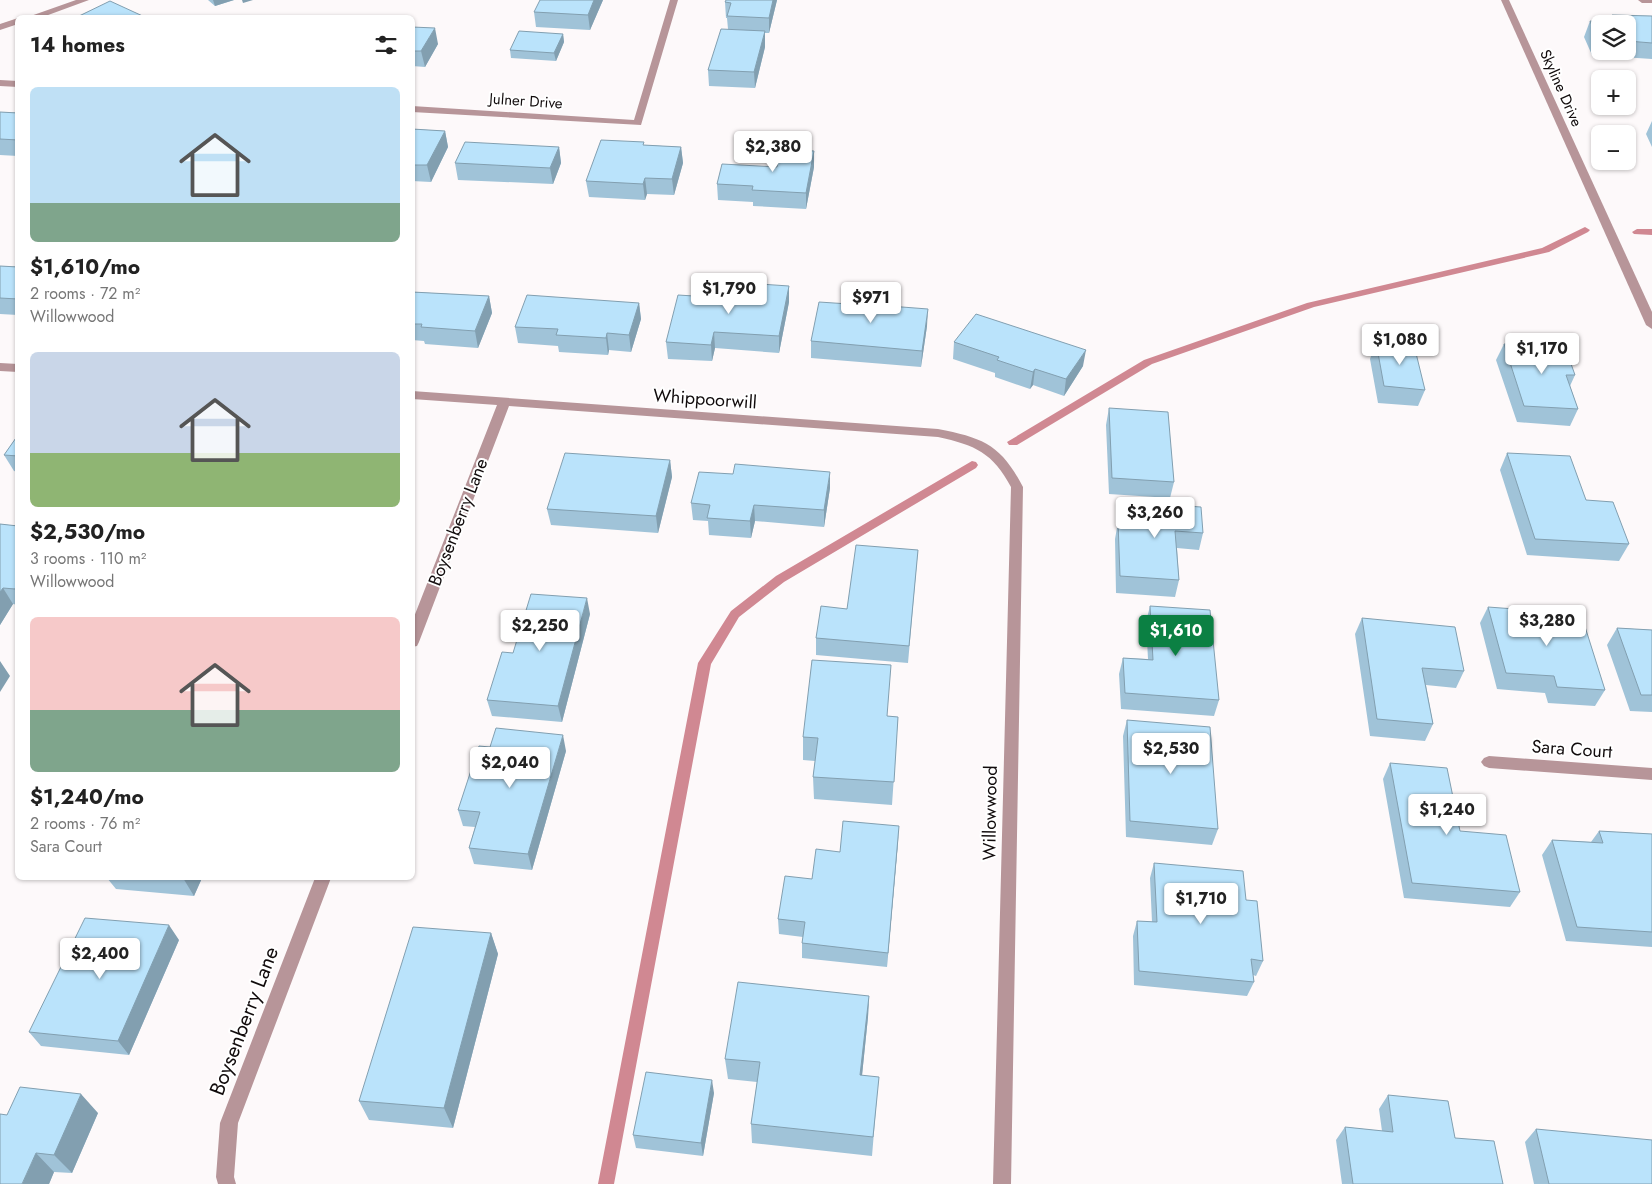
<!DOCTYPE html>
<html lang="en">
<head>
<meta charset="utf-8">
<style>
  body { margin:0; font-family:Jost,sans-serif; background:#f6f6f6; color:#222; height:100vh; display:flex; flex-direction:column; font-size:19px; white-space:nowrap }
  * { box-sizing:border-box; margin:0 }
  p { font-size:16px; color:#767676 }
  .icon { flex:none; width:28px; height:28px; fill:none; stroke:currentColor; stroke-width:2; stroke-linecap:round; stroke-linejoin:round }
  .map { position:relative; flex:1; overflow:hidden }
  .panel { position:absolute; left:15px; top:15px; width:400px; height:865px; display:flex; flex-direction:column; background:#fff; border-radius:8px; box-shadow:0 1px 4px #0004 }
  .panel>* { flex:none }
  .fabs { position:absolute; left:1591px; top:15px; display:grid; gap:10px }
  .fabs a { display:grid; place-items:center; width:45px; height:45px; border-radius:8px; background:#fff; box-shadow:0 1px 4px #0004; font-size:25px }
  .price { position:absolute; translate:-50% -42px; padding:0 11px; border-radius:5px; background:#fff; color:#222; font-size:16px; line-height:32px; filter:drop-shadow(0 1px 2px #0008) }
  .price::after { content:''; position:absolute; left:50%; top:30px; width:15px; height:11px; margin-left:-8px; background:inherit; clip-path:polygon(0 0,100% 0,50% 100%) }
  .price.current { background:#0b8043; color:#fff }
  ul { padding:0; list-style:none }
  li { display:grid; align-content:center; gap:10px; height:265px; padding:0 15px }
  li span { display:grid; place-items:center; height:155px; border-radius:8px; color:#555 }
  li>.icon { margin-inline-start:auto }
  span .icon { width:90px; height:90px; fill:#fffc; stroke-width:1 }
  li b { font-size:21px }
  h2 { display:flex; justify-content:space-between; align-items:center; height:60px; padding:0 15px; font-size:21px }
  .map>svg:first-child { display:block }
  .lines { fill:none; stroke-linecap:round; stroke-linejoin:round }
  .stream { fill:#d08892; fill-rule:evenodd }
  .minor { fill:#b79599; fill-rule:evenodd }
  .tertiary { fill:#b79599; fill-rule:evenodd }
  .wall { fill:#a0c3d8; fill-rule:evenodd }
  .shaded-wall { fill:#829fb0 }
  .building { fill:#bae3fb; stroke:#829fb0 }
  .labels { text-anchor:middle; stroke-width:4; stroke-linejoin:round; paint-order:stroke }
  .far-street-label { font-size:15px; fill:#110b0c; stroke:#fff }
  .street-label { font-size:18px; fill:#110b0c; stroke:#fff }
  .near-street-label { font-size:21px; fill:#110b0c; stroke:#fff }
</style>
</head>
<body>
<div class="map">
<svg width="1652" height="1184" viewBox="0 0 1652 1184">
  <rect width="100%" height="100%" fill="#fdf9fa"/>
  <g class="lines">
    <path class="stream" d="M1585 227 1590 230 1588 232 1549 252 1314 307 1152 364 1017 445H1009L1007 442 1144 360 1307 303 1542 248Z
      M1637 229H1652V235L1634 234 1632 232Z
      M972 461 976 462 978 465 976 468 784 582 739 617 711 664 614 1184H598L698 663 731 611 776 576Z"/>
    <path class="minor" d="M76 0H89L40 18H25Z
      M670 0H678L641 125 412 112V106L634 120Z
      M1638 0H1652V3H1642Z
      M18 18V24L0 30V24Z
      M0 80 18 81V87L0 86Z
      M0 363 18 364V372L0 371Z
      M412 391 938 429C984 438 1001 445 1023 487L1011 1184H993L1011 487C993 453 975 445 938 437L509 406 419 642 417 646 412 647V622L497 405 412 399Z
      M1489 756 1652 768V780L1489 768 1484 766 1481 762 1484 758Z
      M315 878H331L238 1123 234 1177 236 1184H218L216 1177 220 1123Z"/>
    <path class="tertiary" d="M1501 0H1509L1652 312V329L1646 325Z"/>
  </g>
  <path class="wall" d="M208 0H234L215 6Z
    M603 0 590 30 536 27 534 12Z
    M777 0 769 33H765V47L755 88 709 86 708 70 728 29 727 18H726L725 2Z
    M1612 15 1652 16V59L1592 55 1584 37 1590 21 1609 22ZM1600 24H1628V51H1600Z
    M412 27 438 44 425 67 412 66Z
    M563 34 564 42 556 61 511 58 510 50Z
    M0 112 18 113V156L0 155Z
    M1652 121V147L1646 134Z
    M412 129 445 131 448 147 431 182 412 181Z
    M645 145 681 147 683 163 674 195 647 194 645 200 589 197 586 181Z
    M559 147 561 163 553 184 458 180 455 163Z
    M814 151V167L806 209 753 206V202L718 200 717 184 777 167Z
    M0 266 18 267V315L0 314Z
    M789 286V302L779 353 715 348 712 361 668 359 666 342 741 299Z
    M412 292 489 296 492 313 478 348 425 344 424 341 412 340Z
    M891 296V306L927 326 921 367 811 358V341L864 305Z
    M639 303 641 319 631 352 609 350 608 355 559 352 558 346 518 343 515 327Z
    M954 342 1083 366 1064 396 1033 385 1030 389 995 377V373L953 359Z
    M1376 342 1425 390 1418 406 1378 403 1370 359Z
    M1504 344 1575 375 1570 386 1578 409 1570 426 1517 422 1496 360Z
    M1109 408 1174 482 1170 498 1109 494 1106 425Z
    M18 435V472L14 471 4 455Z
    M1507 453 1586 500 1629 544 1619 561 1527 555 1500 470Z
    M670 460 672 477 658 533 551 525 547 509Z
    M830 488 824 527 755 521 751 538 709 535 708 521 693 520 691 503Z
    M1129 502 1203 533 1199 550 1177 548 1179 580 1175 597 1116 593 1115 539 1118 522 1126 523 1125 518Z
    M0 524 18 526V605L13 604 0 625Z
    M918 550 908 663 816 655V638L847 609Z
    M1150 606 1219 700 1214 716 1121 709 1119 674 1123 658 1148 659 1146 622Z
    M1488 607 1605 690 1595 706 1548 703 1545 693 1497 689 1480 623Z
    M590 614 562 722 492 716 487 700 513 653Z
    M1362 618 1464 671 1456 688 1426 685 1433 724 1425 741 1370 736 1355 634Z
    M1617 628 1652 630V712L1630 711 1607 645Z
    M888 716 898 717 892 805 814 799 813 777 815 761 803 760V737Z
    M1127 720 1218 829 1212 845 1126 837 1123 736Z
    M566 751 532 870 474 864 469 848 475 827 463 826 458 810Z
    M1390 763 1460 831 1520 892 1510 907 1404 898 1383 779Z
    M1599 831 1652 834V947L1566 941 1542 855 1552 840 1591 842Z
    M898 842 887 967 802 958V943L803 937 779 934 778 919 812 879 840 852Z
    M1154 863 1246 900 1263 961 1256 976 1253 975 1254 982 1247 996 1134 985 1133 936 1137 921 1152 922 1150 878Z
    M107 878H202L194 896 116 889Z
    M491 933 498 954 453 1128 369 1120 359 1101Z
    M179 940 129 1055 41 1046 29 1032Z
    M869 996 868 1017 862 1075 877 1096 872 1156 752 1143 751 1124 757 1082 728 1079 725 1059Z
    M714 1093 703 1156 636 1148 633 1135Z
    M1388 1095 1455 1138 1503 1184H1342L1336 1140 1345 1127 1382 1131 1379 1109Z
    M98 1113 72 1173 54 1172 49 1184 7 1115Z
    M1536 1129 1652 1184H1534L1525 1142Z"/>
  <path class="shaded-wall" d="M213 0H234L215 6Z
    M242 0H253L243 3Z
    M594 0H603L590 30 588 15Z
    M773 0H777L769 33V18Z
    M435 28 438 44 425 67 421 51Z
    M765 31V47L755 88 754 72Z
    M563 34 564 42 556 61 554 53Z
    M445 131 448 147 431 182 427 165Z
    M559 147 561 163 553 184 550 168Z
    M681 147 683 163 674 195 672 179Z
    M814 151V167L806 209V193Z
    M645 178 647 194 645 200 643 184Z
    M789 286V302L779 353V336Z
    M489 296 492 313 478 348 475 331Z
    M639 303 641 319 631 352 629 335Z
    M928 309 927 326 921 367 922 351Z
    M714 332 715 348 712 361 711 345Z
    M607 333 609 350 608 355 606 338Z
    M1086 350 1083 366 1064 396 1066 379Z
    M1035 369 1033 385 1030 389 1033 372Z
    M670 460 672 477 658 533 656 516Z
    M830 472V488L824 527V510Z
    M754 505 755 521 751 538 750 521Z
    M18 584V593L15 589Z
    M3 588 13 604 0 625V592Z
    M587 598 590 614 562 722 558 706Z
    M0 661 10 676 0 692Z
    M563 735 566 751 532 870 528 854Z
    M899 826 898 842 887 967 888 953Z
    M183 878H202L194 896Z
    M169 925 179 940 129 1055 118 1041Z
    M491 933 498 954 453 1128 444 1108Z
    M869 996 868 1017 860 1095V1075Z
    M712 1080 714 1093 703 1156 701 1143Z
    M81 1094 98 1113 72 1173 54 1155Z
    M36 1153 54 1172 49 1184H22Z"/>
  <path class="building" d="M540 0H594L588 15 534 12Z
    M726 0H773L769 18 727 16 731 3 725 2Z
    M110 1 147 18H79L77 17Z
    M1612 15 1652 16V43L1628 41V24H1600V40H1598L1590 21 1616 23Z
    M412 27 435 28 421 51H412Z
    M721 29 765 31 754 72 708 70Z
    M519 31 563 34 554 53 510 50Z
    M0 112 18 113V140L0 139Z
    M412 129 445 131 427 165H412Z
    M601 140 644 142 643 145 681 147 672 179 645 178 643 184 586 181Z
    M465 142 559 147 550 168 455 163Z
    M780 149 814 151 806 193 752 190 753 186 717 184 722 164 777 167Z
    M0 266 18 267V299L0 298Z
    M745 283 789 286 779 336 714 332 711 345 666 342 678 295 741 299Z
    M412 292 489 296 475 331 421 327 422 324H412Z
    M866 294 891 296 889 306 928 309 922 351 811 341 819 302 864 305Z
    M527 295 639 303 629 335 607 333 606 338 556 335 558 329 515 327Z
    M976 314 1086 350 1066 379 1035 369 1033 372 997 360 999 357 954 342Z
    M1376 342 1414 345 1425 390 1384 386Z
    M1504 344 1565 347 1575 375H1566L1578 409 1524 406Z
    M1109 408 1168 412 1174 482 1112 478Z
    M18 435V456L4 455Z
    M565 453 670 460 656 516 547 509Z
    M1507 453 1570 456 1586 500 1613 502 1629 544 1535 539Z
    M735 464 830 472 824 510 754 505 750 521 707 518 710 505 691 503 699 472 733 474Z
    M1129 502 1201 507 1203 533 1175 531 1179 580 1120 576 1118 522 1130 524Z
    M0 524 18 526V584L15 589 3 588 0 592Z
    M856 545 918 550 909 646 816 638 821 606 847 609Z
    M531 594 587 598 558 706 487 700 502 652 513 653Z
    M1150 606 1210 610 1219 700 1125 693 1123 658 1153 660Z
    M1488 607 1581 614 1605 690 1557 687 1554 676 1506 673Z
    M1362 618 1455 627 1464 671 1422 668 1433 724 1377 719Z
    M1617 628 1652 630V695H1641Z
    M812 660 891 665 887 716 898 717 894 782 813 777 818 738 803 737Z
    M1127 720 1210 727 1218 829 1130 821Z
    M496 728 563 735 528 854 469 848 480 812 458 810 479 746 490 747Z
    M1390 763 1447 768 1460 831 1506 835 1520 892 1412 883Z
    M843 821 899 826 888 953 802 943 805 922 778 919 785 876 812 879 816 849 840 852Z
    M1599 831 1652 834V932L1577 927 1552 840 1603 843Z
    M1154 863 1243 871 1246 900 1257 901 1263 961 1251 959 1254 982 1139 971 1137 921 1157 922Z
    M85 918 169 925 118 1041 29 1032Z
    M413 927 491 933 444 1108 359 1101Z
    M738 982 869 996 860 1075 879 1077 873 1137 751 1124 760 1062 725 1059Z
    M646 1072 712 1080 701 1143 633 1135Z
    M20 1087 81 1094 54 1155 36 1153 22 1184H0V1114L7 1115Z
    M1388 1095 1448 1101 1455 1138 1494 1141 1503 1184H1353L1345 1127 1393 1132Z
    M1536 1129 1652 1140V1184H1549Z"/>
  <g class="labels">
    <g class="far-street-label">
      <text transform="translate(1561 88) rotate(66)" y="5">Skyline Drive</text>
      <text transform="translate(526 101) rotate(4)" y="5">Julner Drive</text>
    </g>
    <g class="street-label">
      <text transform="translate(705 399) rotate(4)" y="6">Whippoorwill</text>
      <text transform="translate(458 522) rotate(-69)" y="6">Boysenberry Lane</text>
      <text transform="translate(1572 749) rotate(4)" y="6">Sara Court</text>
      <text transform="translate(990 813) rotate(-89)" y="6">Willowwood</text>
    </g>
    <g class="near-street-label">
      <text transform="translate(244 1021) rotate(-69)" y="7">Boysenberry Lane</text>
    </g>
  </g>
</svg>
<div class="fabs">
<a><svg class="icon" aria-label="layers" viewBox="0 0 24 24"><path d="M12 4l9 5-9 5-9-5zM3 14l9 5 9-5"/></svg></a>
<a>+</a>
<a>−</a>
</div>
<b class="price" style="left:773px;top:173px">$2,380</b>
<b class="price" style="left:729px;top:315px">$1,790</b>
<b class="price" style="left:871px;top:324px">$971</b>
<b class="price" style="left:1400px;top:366px">$1,080</b>
<b class="price" style="left:1542px;top:375px">$1,170</b>
<b class="price" style="left:1155px;top:539px">$3,260</b>
<b class="price" style="left:1547px;top:647px">$3,280</b>
<b class="price" style="left:540px;top:652px">$2,250</b>
<b class="price current" style="left:1176px;top:657px">$1,610</b>
<b class="price" style="left:1171px;top:775px">$2,530</b>
<b class="price" style="left:510px;top:789px">$2,040</b>
<b class="price" style="left:1447px;top:836px">$1,240</b>
<b class="price" style="left:1201px;top:925px">$1,710</b>
<b class="price" style="left:100px;top:980px">$2,400</b>
<section class="panel">
<h2>14 homes<svg class="icon" aria-label="filters" viewBox="0 0 24 24"><path d="M4 7h16M4 17h16"/><circle cx="9" cy="7" r="2"/><circle cx="15" cy="17" r="2"/></svg></h2>
<ul>
<li><span style="background:linear-gradient(#bfe0f5 75%,#7fa58c 0)"><svg class="icon" aria-label="home" viewBox="0 0 24 24"><path d="M3 11l9-7 9 7M6 9v11h12V9"/></svg></span><div><b>$1,610/mo</b><p>2 rooms · 72 m²</p><p>Willowwood</p></div></li>
<li><span style="background:linear-gradient(#c9d6e8 65%,#8fb573 0)"><svg class="icon" aria-label="home" viewBox="0 0 24 24"><path d="M3 11l9-7 9 7M6 9v11h12V9"/></svg></span><div><b>$2,530/mo</b><p>3 rooms · 110 m²</p><p>Willowwood</p></div></li>
<li><span style="background:linear-gradient(#f6c9c9 60%,#7fa58c 0)"><svg class="icon" aria-label="home" viewBox="0 0 24 24"><path d="M3 11l9-7 9 7M6 9v11h12V9"/></svg></span><div><b>$1,240/mo</b><p>2 rooms · 76 m²</p><p>Sara Court</p></div></li>
</ul>
</section>
</div>
</body>
</html>
